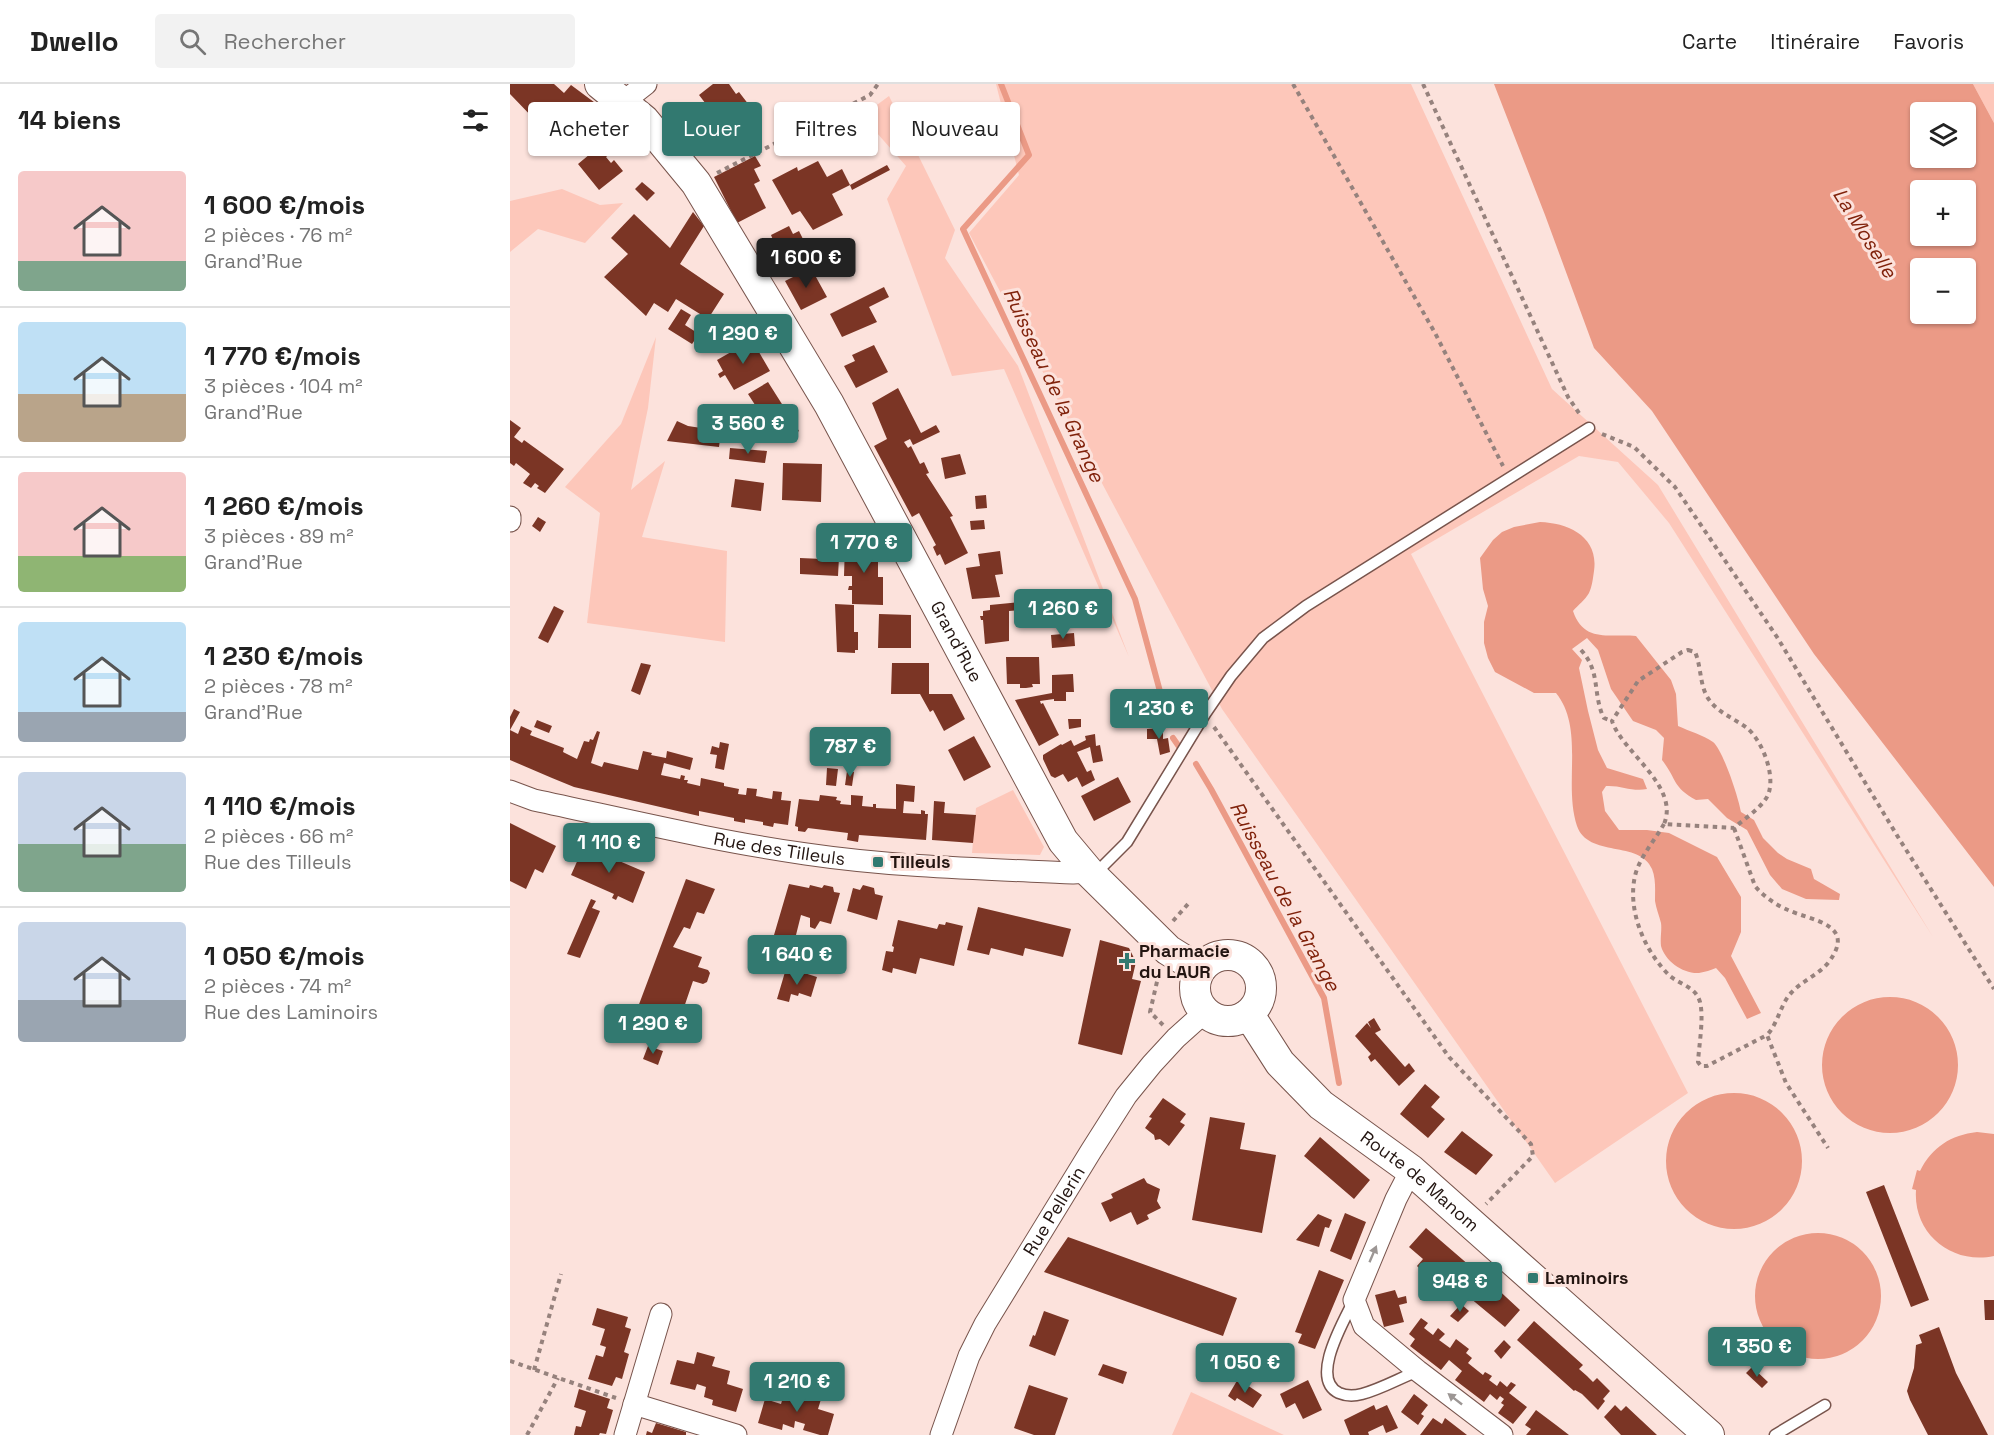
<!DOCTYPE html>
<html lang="fr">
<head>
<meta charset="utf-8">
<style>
  body { margin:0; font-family:"Space Grotesk",sans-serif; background:#f2f2f2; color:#222; height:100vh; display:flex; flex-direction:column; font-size:22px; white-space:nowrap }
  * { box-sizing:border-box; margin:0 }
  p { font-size:20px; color:#767676 }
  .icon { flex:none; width:33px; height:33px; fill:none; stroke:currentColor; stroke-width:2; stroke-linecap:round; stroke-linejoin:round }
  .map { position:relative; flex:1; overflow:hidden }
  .side { display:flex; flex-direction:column; background:#fff; width:510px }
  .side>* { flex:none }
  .guide { position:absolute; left:18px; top:18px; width:570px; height:54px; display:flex; gap:12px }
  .controls { position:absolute; left:1400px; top:18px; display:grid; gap:12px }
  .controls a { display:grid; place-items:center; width:66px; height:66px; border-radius:6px; background:#fff; box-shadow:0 2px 4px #0004; font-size:30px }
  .price { position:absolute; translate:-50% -51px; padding:0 14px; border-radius:6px; background:#327970; color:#fff; font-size:20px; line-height:39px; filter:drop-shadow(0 2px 3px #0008) }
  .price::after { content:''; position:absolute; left:50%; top:36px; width:18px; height:14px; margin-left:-9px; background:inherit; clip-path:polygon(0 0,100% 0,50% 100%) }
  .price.on { background:#222; color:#fff }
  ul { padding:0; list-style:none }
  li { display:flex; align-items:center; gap:18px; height:150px; padding:0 18px }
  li+li { border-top:2px solid #e0e0e0 }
  li span { display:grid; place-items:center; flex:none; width:168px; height:120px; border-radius:6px; color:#555 }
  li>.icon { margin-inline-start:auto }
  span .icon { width:72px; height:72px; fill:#fffc; stroke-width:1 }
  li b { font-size:26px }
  h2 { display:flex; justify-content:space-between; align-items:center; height:72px; padding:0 18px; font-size:26px }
  .pill { padding:0 21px; border-radius:6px; background:#fff; box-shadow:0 2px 4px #0004; font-size:21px; line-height:54px }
  .pill.on { background:#327970; color:#fff }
  header { display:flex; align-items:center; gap:36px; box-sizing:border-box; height:84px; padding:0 30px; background:#fff; border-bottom:2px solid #e0e0e0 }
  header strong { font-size:28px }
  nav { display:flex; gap:33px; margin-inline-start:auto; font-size:21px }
  .search { width:420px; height:54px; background:#f2f2f2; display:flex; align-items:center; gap:15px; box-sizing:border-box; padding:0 21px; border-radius:6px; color:#767676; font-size:22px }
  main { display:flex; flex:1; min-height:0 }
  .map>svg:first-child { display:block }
  .green { fill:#fdc7ba }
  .water { fill:#eb9a86; fill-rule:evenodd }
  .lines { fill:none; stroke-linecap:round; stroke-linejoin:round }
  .stream { stroke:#eb9a86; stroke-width:6 }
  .building { fill:#7b3525 }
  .lane-casing { stroke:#78544c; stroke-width:13 }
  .street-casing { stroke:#78544c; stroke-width:23 }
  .secondary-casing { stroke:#78544c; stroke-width:32 }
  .path { stroke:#96827d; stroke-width:4; stroke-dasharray:4.5 4.5; stroke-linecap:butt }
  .lane { stroke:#fff; stroke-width:10 }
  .street { stroke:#fff; stroke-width:21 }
  .secondary { stroke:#fff; stroke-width:30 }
  .oneway { fill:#9c9694 }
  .poi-dot { fill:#327970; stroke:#fce2dc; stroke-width:2 }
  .labels { text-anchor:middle; stroke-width:6; stroke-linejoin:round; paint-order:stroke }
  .street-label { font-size:18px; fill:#231511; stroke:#fce2dc }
  .poi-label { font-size:18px; font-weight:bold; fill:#231511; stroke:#fce2dc; text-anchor:start }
  .water-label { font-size:20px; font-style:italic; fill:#80220b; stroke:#fce2dc }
</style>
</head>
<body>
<header>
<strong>Dwello</strong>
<div class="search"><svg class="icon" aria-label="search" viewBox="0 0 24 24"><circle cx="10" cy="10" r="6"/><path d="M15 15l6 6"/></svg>Rechercher</div>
<nav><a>Carte</a><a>Itinéraire</a><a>Favoris</a></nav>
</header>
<main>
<section class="side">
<h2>14 biens<svg class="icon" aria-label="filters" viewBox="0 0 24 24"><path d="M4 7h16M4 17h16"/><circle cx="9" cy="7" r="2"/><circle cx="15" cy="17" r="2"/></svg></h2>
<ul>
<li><span style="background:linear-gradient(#f6c9c9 75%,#7fa58c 0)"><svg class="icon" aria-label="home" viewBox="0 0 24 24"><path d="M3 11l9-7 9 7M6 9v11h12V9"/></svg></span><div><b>1 600 €/mois</b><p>2 pièces · 76 m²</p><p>Grand'Rue</p></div></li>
<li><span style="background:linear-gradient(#bfe0f5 60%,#b9a48a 0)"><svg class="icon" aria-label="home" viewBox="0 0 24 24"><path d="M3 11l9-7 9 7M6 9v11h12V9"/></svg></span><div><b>1 770 €/mois</b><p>3 pièces · 104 m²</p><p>Grand'Rue</p></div></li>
<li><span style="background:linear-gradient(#f6c9c9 70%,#8fb573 0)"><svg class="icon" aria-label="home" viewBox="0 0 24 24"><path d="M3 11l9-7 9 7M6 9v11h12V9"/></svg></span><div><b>1 260 €/mois</b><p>3 pièces · 89 m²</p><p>Grand'Rue</p></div></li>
<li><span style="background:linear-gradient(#bfe0f5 75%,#9aa5b1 0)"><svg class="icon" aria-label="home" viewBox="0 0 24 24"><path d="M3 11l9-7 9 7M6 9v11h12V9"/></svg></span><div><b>1 230 €/mois</b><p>2 pièces · 78 m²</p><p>Grand'Rue</p></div></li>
<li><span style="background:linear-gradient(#c9d6e8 60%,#7fa58c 0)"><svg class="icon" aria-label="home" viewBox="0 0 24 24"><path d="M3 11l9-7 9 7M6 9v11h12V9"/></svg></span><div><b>1 110 €/mois</b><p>2 pièces · 66 m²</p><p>Rue des Tilleuls</p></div></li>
<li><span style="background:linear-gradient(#c9d6e8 65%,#9aa5b1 0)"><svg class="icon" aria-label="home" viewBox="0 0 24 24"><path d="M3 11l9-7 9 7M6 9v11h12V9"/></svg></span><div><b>1 050 €/mois</b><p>2 pièces · 74 m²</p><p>Rue des Laminoirs</p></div></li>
</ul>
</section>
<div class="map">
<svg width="1484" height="1351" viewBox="0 0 1484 1351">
  <rect width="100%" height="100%" fill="#fce2dc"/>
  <path class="green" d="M486 0H901L1042 305 1148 401 1423 853 1159 439 1108 378 1069 372 901 470 1178 1009 1045 1099 712 625 459 149 509 91Z
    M1463 0H1484V39Z
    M379 12 445 146 435 174 508 282 619 573 494 285 442 292 377 115 396 82 352 32Z
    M52 105 90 121 113 119 75 159 28 145 0 168V117Z
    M146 253 138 324 121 406 155 377 132 453 217 467 215 558 77 539 90 429 55 403 111 340Z
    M503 706 534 763 530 771 462 769 466 724Z
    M681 1308 774 1351H662Z"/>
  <path class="water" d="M984 0H1463L1484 39V803L1304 570 1142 327 1084 264 1035 131ZM1455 28V74H1410V28ZM1455 106V152H1410V106ZM1455 184V230H1410V184Z
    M1030 438C1059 439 1089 453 1084 487 1083 494 1082 503 1079 509 1075 516 1068 521 1063 527 1074 560 1101 549 1126 552L1161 596 1166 610 1168 642C1179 647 1193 651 1203 658 1213 666 1229 715 1231 728L1244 736 1253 754 1268 769 1277 775 1301 785 1304 795 1330 810 1329 816 1296 815 1272 805 1260 791 1237 746 1217 734 1198 715 1186 716C1162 703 1167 695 1152 676L1154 654 1146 646 1123 637 1101 605 1088 566 1077 554 1062 565 1072 576 1069 584 1078 627 1088 666 1097 684 1133 695 1137 705C1122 708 1111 701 1096 702L1092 708 1095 727 1109 746H1137L1159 749 1207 773 1231 813V848L1221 872 1251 929 1237 935 1215 894 1206 884C1201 886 1195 888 1189 889 1173 890 1155 877 1151 862 1150 854 1152 846 1151 839 1149 831 1146 824 1145 817 1145 806 1146 795 1142 785 1130 756 1078 774 1067 742 1053 700 1075 645 1046 609H1024L985 588 978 574 974 559V538L978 522 973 505 970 474 983 456 992 448 1004 443Z
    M1312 981a68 68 0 1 1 136 0a68 68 0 1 1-136 0Z
    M1156 1077a68 68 0 1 1 136 0a68 68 0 1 1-136 0Z
    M1467 1048 1484 1050V1172C1442 1181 1403 1150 1406 1106L1402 1105 1407 1086 1410 1087C1422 1063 1441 1051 1467 1048Z
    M1245 1212a63 63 0 1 1 126 0a63 63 0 1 1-126 0Z"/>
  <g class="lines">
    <path class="stream" d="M491 0 519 71 453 145 625 515 658 637
      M663 654 670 664
      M686 680 701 705 814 914 829 999"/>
  </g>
  <path class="building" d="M0 0H44L54 9 61 1 96 27 115 42 99 55 107 64 96 73 101 79 104 76 113 87 89 106 68 80 86 65 74 56 68 62 66 60 55 72 50 67 58 59 56 57 61 52 42 34 34 41 28 35 26 37 0 10Z
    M203 0H219L226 10 229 8 239 21 212 41 189 11Z
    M245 72 251 82 244 85 250 97 244 100 256 124 227 139 204 93Z
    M308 77 317 93 332 85 340 101 322 110 333 131 303 146 290 127 282 131 262 96 287 83 288 87Z
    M377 81 380 86 342 106 340 101Z
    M132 98 145 109 137 117 125 105Z
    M183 128 194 142 170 180 214 210 198 235 166 215 158 228 144 219 136 232 94 193 118 170 101 154 124 130 160 164Z
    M279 142 283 150 289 147 294 157 288 160 293 170 264 185 252 162 263 156 261 151Z
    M301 184 317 213 291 226 275 197Z
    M374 203 379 213 359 223 367 238 332 253 320 230Z
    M171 225 181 231 175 241 189 250 182 260 158 245Z
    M200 237 211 243 202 262 189 254Z
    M242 256 260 287 224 306 215 291 210 294 208 290 213 287 207 276Z
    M364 261 378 288 346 304 334 282 345 277 342 271Z
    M258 298 289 347 270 359 259 341 234 356 220 333 236 323 240 329 247 324 238 310Z
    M388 304 411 349 426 341 430 348 403 361 400 355 394 358 398 364 401 362 410 380 414 378 419 389 416 390 443 432 440 433 458 469 435 481 430 470 427 472 423 463 426 461 409 429 402 433 364 362 377 355 362 319Z
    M0 336 11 344 4 353 12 359 14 356 54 385 35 409 27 404 29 402 25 399 21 404 13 399 20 390 6 379 4 382 0 379Z
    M167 337 178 342 211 347 209 363 157 357Z
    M220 364 257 367 255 379 219 375Z
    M450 370 456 390 435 395 431 374Z
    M273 379 312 380 311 418 272 416Z
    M225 395 254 399 251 427 221 423Z
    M476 411 477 424 466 425 465 412Z
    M28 433 36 438 30 448 22 442Z
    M474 436 475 445 461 446 460 437Z
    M335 460 372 462 371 475H368V493H373V521L342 520V506H338L339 502H342V492H334Z
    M490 467 493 490 485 491 490 513 462 515 456 484 470 482 468 470Z
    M313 472 329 473 328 492 290 490V474L313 475Z
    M510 518V526L499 527V557L475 560 473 536H471L470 532H473V527L480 526V521Z
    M325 520 344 521V548H348V566H345V569L327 568Z
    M44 522 54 527 38 559 28 554Z
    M532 527V536L521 537 520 528Z
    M369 530 401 531V564H368Z
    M564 549 565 562 542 564 541 551Z
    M496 573H529L530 600H522L523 603 516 604H510V600H497Z
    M131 579 141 581 130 611 121 607Z
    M382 579H419V610H442L455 635 434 647 423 626 420 628 410 610H381Z
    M563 590 564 608H556V617H544V615L530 617 531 620 533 619 549 651 529 662 505 616 542 609V591Z
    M4 625 10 628 0 646 8 650 11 642 22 647 20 651 54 664 53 668 67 675 74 657 79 658 80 655 83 656 87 647 90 648 81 679 92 683 94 678 128 686 133 667 142 669 141 671 156 674 157 667 183 674 180 686 154 679 151 691 170 695 171 691 175 692 174 696H178L177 699 190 702 191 694 214 699V702L229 705 228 710 236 711 237 704 247 705 246 712 262 715 263 707 272 708 271 716 281 717 278 741 264 739 263 743 253 741V738L235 735V739L224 737V734L189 727V732L64 703 42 694 0 676V633Z
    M558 635H571V643L559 645Z
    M27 636 42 642 39 649 24 643Z
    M653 644V655L658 654 660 668 650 671 647 655H637V645Z
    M585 650 586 662 590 661 593 677 583 679 580 663 567 668 577 688 581 686 585 696 572 703 567 693 558 698 553 690 545 694 541 692 533 675V671L551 660 552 661 561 656 564 662 576 656 575 652Z
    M464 652 481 683 454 697 438 666Z
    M210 658 219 660 214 686 205 684 207 671 200 670 202 662 209 664Z
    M317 684 328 685 326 702 316 701Z
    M337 687 344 688 342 702 335 701Z
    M608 693 621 718 584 737 571 712Z
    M386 700 405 702 404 718 394 717 393 729 411 730V726L415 727V730H418L416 756 349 751 348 758 337 756 338 749 298 744 295 748 288 747V743L285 742 289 715 309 717 310 711 327 713 326 716 331 717 330 720 341 721V711L353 712 352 722 363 723V720H366V724L386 725Z
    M424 717 435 718 434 729 466 731 463 759 422 756Z
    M0 739 46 762 33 789 25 785 16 805 0 797Z
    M74 762 135 788 123 819 108 812 106 816 102 814 104 810 61 791Z
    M176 795 205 805 194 830 187 828 180 845 174 843 163 863 192 873 188 883 198 886 200 889 197 898 193 900 183 897 169 938 128 923Z
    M279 800 299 804 300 801 312 804 314 801 323 803 324 808 330 809 321 840 310 837 305 845 300 843V834L291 831 285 855 264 851Z
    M353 801 364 804 365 810 373 812 367 836 337 827 343 804 350 806Z
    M81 815 86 817 82 824 90 827 70 874 57 870Z
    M468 823 561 845 553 873 515 864 513 872 481 864 479 871 457 866Z
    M388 836 427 845 429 840 435 841 436 838 453 842 444 882 410 874 406 890 383 884 382 889 372 886 376 867 383 868 384 863 382 862Z
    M590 856 619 864 626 878 622 895 631 897 612 971 568 960Z
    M288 887 307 893 301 913 289 909 288 912 281 910 279 918 267 915 275 888 287 891Z
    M864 934 871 946 865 949 895 983 899 979 905 987 889 1002 865 975 861 978 858 973 861 970 845 952 857 939 861 944 858 938Z
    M138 962 153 967 148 981 133 975Z
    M915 1000 930 1013 921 1023 935 1035 918 1054 890 1030Z
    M653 1014 676 1030 670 1038 675 1041 659 1062 650 1055 645 1056 644 1051 635 1044 642 1034 639 1033Z
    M700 1033 735 1039 730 1065 766 1071 752 1149 682 1136Z
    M952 1047 983 1071 966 1091 934 1068Z
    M810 1053 860 1096 844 1115 794 1072Z
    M634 1094 637 1099 650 1105 647 1117 651 1124 637 1131 639 1135 627 1141 621 1128 600 1138 591 1119 603 1114 601 1110Z
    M1374 1101 1419 1216 1401 1223 1356 1108Z
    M835 1129 856 1138 841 1176 820 1167Z
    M808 1130 822 1136 819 1144 815 1143 809 1163 786 1156Z
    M916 1144 967 1188 966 1190 978 1204 982 1200 1010 1226 995 1243 924 1184 917 1192 907 1182 913 1175 899 1163Z
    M558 1153 727 1214 713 1252 534 1188Z
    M809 1186 834 1196 805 1265 788 1259 792 1250 785 1248Z
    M885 1206 888 1214 896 1212 897 1219 889 1221 894 1238 874 1243 865 1211Z
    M1474 1216H1484V1236H1475Z
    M951 1220 959 1227 948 1238 940 1232Z
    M87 1224 118 1233 115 1243 121 1245 114 1268 119 1270 112 1295 106 1293 102 1302 78 1295 86 1271 93 1273 96 1263 90 1261 95 1245 82 1241Z
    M534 1227 559 1236 545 1272 519 1262 523 1251 525 1252Z
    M911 1234 918 1239 914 1244 923 1251 928 1244 935 1250 929 1256 940 1264 946 1255 959 1265 956 1269 962 1274 958 1279 973 1291 975 1288 982 1292 979 1296 987 1302 990 1297 997 1303 1001 1298 1006 1301 999 1309 1017 1323 1003 1340 988 1329 994 1321 991 1319 994 1315 990 1312 987 1316 980 1310 974 1318 945 1296 952 1287 939 1276 931 1286 900 1262 905 1255 899 1250Z
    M1024 1237 1073 1281 1069 1285 1077 1292 1083 1298 1087 1294 1100 1307 1093 1315 1095 1317 1088 1326 1072 1310 1065 1306 1064 1307 1007 1256Z
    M1429 1243 1446 1289 1478 1351H1418L1400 1316 1397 1307 1404 1284 1406 1261 1412 1259 1409 1251Z
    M994 1256 1001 1263 991 1275 984 1267Z
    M187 1268 205 1273 202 1282 220 1287 217 1300 233 1305 226 1328 202 1321 203 1316 194 1313 196 1303 187 1300 185 1306 160 1300 167 1276 184 1280Z
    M593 1280 617 1288 613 1300 588 1291Z
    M1242 1283 1258 1298 1252 1304 1236 1289Z
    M728 1295 752 1311 743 1324 727 1314 725 1317 718 1312Z
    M798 1296 812 1326 793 1335 785 1319 776 1324 770 1310Z
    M519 1301 558 1314 545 1351H524L504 1344Z
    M69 1305 100 1315 97 1324 103 1326 96 1350 90 1349 89 1351H64L66 1342 71 1343 76 1327 64 1323Z
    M275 1307 292 1312 294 1307 312 1312 308 1325 324 1330 318 1351H310L293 1346 295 1340 285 1337 284 1344 273 1340 272 1346 248 1339 255 1315 271 1320Z
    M904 1310 918 1321 911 1330 914 1332 908 1341 891 1328Z
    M864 1321 866 1326 877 1321 888 1344 876 1349 873 1341 858 1348 859 1351H840L834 1336Z
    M1105 1321 1111 1327 1116 1322 1147 1351H1111L1094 1333Z
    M1026 1326 1046 1341 1059 1351H1016L1021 1345 1015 1341Z
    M923 1334 932 1340 935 1334 957 1351H910Z
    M146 1339 176 1348V1351H136L137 1347 142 1349Z"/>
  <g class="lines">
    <g class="lane-casing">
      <path id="lane" d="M583 787 590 785 617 758 695 630 721 592 753 554 796 522 1079 344
        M844 1216C834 1237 799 1295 829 1309 836 1312 844 1312 852 1310 871 1305 890 1294 908 1287
        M1265 1351 1315 1321"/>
    </g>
    <g class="street-casing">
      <g id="street">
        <path d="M113 18 136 0"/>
        <path d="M0 433V437"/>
        <path id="s1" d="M0 707 24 716C114 735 204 757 296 770 384 783 474 785 563 789L579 788"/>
        <path d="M901 1086 886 1115 844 1216 854 1242 908 1287 992 1351"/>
        <path d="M124 1320 226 1351"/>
        <path d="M115 1351 151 1230"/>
        <path id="s2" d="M431 1351 459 1272 475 1240 581 1067 616 1012 642 980 666 954 695 928"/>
      </g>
    </g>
    <g class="secondary-casing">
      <g id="secondary">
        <path id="s3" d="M90 0 134 36 186 99 319 320 553 757 579 788 658 866 690 886"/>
        <circle cx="718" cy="904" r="33"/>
        <path id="s4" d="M736 932 745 940 770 979 811 1021 901 1086 1199 1351"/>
      </g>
    </g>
    <path class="path" d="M783 0 925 249 993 382
      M913 0 1058 313 1071 332
      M207 89 360 11 368 0
      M1092 350 1124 363 1165 403 1267 553 1388 753 1484 905
      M1071 566C1090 587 1083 606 1092 630L1094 634 1102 637
      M1178 566 1185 568C1192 584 1189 603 1200 617 1209 629 1225 635 1237 644 1253 657 1269 698 1255 716 1247 727 1234 735 1224 744L1154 740C1170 702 1112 668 1102 637L1128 597 1172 568Z
      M704 643 939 973 1021 1060 1023 1072 976 1120
      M1154 740C1145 756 1129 774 1125 792 1117 827 1135 868 1160 892 1171 901 1186 903 1190 918 1194 934 1189 961 1188 978L1191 982H1197L1257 951 1276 999 1318 1064
      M1224 744 1245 802C1253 812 1266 821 1278 826 1302 837 1348 840 1318 879 1308 891 1292 897 1282 908 1270 920 1269 938 1257 951
      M663 837 678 820
      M649 889 640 928 653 941
      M0 1277 106 1314
      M24 1286 51 1190
      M17 1351 48 1294"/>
    <use href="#lane" class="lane"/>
    <use href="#street" class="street"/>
    <use href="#secondary" class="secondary"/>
  </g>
  <defs><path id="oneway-solid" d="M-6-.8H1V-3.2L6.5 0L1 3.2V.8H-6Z" transform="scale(1.5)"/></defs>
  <g class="oneway">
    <use href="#oneway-solid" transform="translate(863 1170) rotate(-67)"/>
    <use href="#oneway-solid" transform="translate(945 1315) rotate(-142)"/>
  </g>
  <g class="poi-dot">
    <rect x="362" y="772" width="12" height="12" rx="3"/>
    <path d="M614 868h6v6h6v6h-6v6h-6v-6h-6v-6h6z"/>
    <rect x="1017" y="1188" width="12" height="12" rx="3"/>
  </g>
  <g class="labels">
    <g class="street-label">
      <text dy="6" stroke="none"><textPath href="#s3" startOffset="666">Grand'Rue</textPath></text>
      <text dy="6" stroke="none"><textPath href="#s1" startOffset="276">Rue des Tilleuls</textPath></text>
      <text dy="6" stroke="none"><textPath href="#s4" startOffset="242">Route de Manom</textPath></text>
      <text dy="6" stroke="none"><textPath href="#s2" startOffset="252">Rue Pellerin</textPath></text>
    </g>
    <g class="poi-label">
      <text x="380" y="784">Tilleuls</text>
      <text x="629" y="873">Pharmacie<tspan x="629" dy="21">du LAUR</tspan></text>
      <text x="1035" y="1200">Laminoirs</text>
    </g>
    <g class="water-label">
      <text transform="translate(1355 149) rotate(58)" y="7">La Moselle</text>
      <text transform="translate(544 301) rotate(65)" y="7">Ruisseau de la Grange</text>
      <text transform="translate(775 812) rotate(62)" y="7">Ruisseau de la Grange</text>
    </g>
  </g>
</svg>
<div class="controls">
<a><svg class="icon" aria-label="layers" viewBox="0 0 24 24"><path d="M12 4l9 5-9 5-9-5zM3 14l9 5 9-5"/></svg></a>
<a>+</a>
<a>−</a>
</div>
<b class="price on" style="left:296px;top:205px">1 600 €</b>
<b class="price" style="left:233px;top:281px">1 290 €</b>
<b class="price" style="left:238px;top:371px">3 560 €</b>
<b class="price" style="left:354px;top:490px">1 770 €</b>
<b class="price" style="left:553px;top:556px">1 260 €</b>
<b class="price" style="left:649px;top:656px">1 230 €</b>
<b class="price" style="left:340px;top:694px">787 €</b>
<b class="price" style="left:99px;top:790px">1 110 €</b>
<b class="price" style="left:287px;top:902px">1 640 €</b>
<b class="price" style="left:143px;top:971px">1 290 €</b>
<b class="price" style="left:950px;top:1229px">948 €</b>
<b class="price" style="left:1247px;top:1294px">1 350 €</b>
<b class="price" style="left:735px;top:1310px">1 050 €</b>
<b class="price" style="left:287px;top:1329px">1 210 €</b>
<div class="guide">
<a class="pill">Acheter</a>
<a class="pill on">Louer</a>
<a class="pill">Filtres</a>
<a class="pill">Nouveau</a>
</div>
</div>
</main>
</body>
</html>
